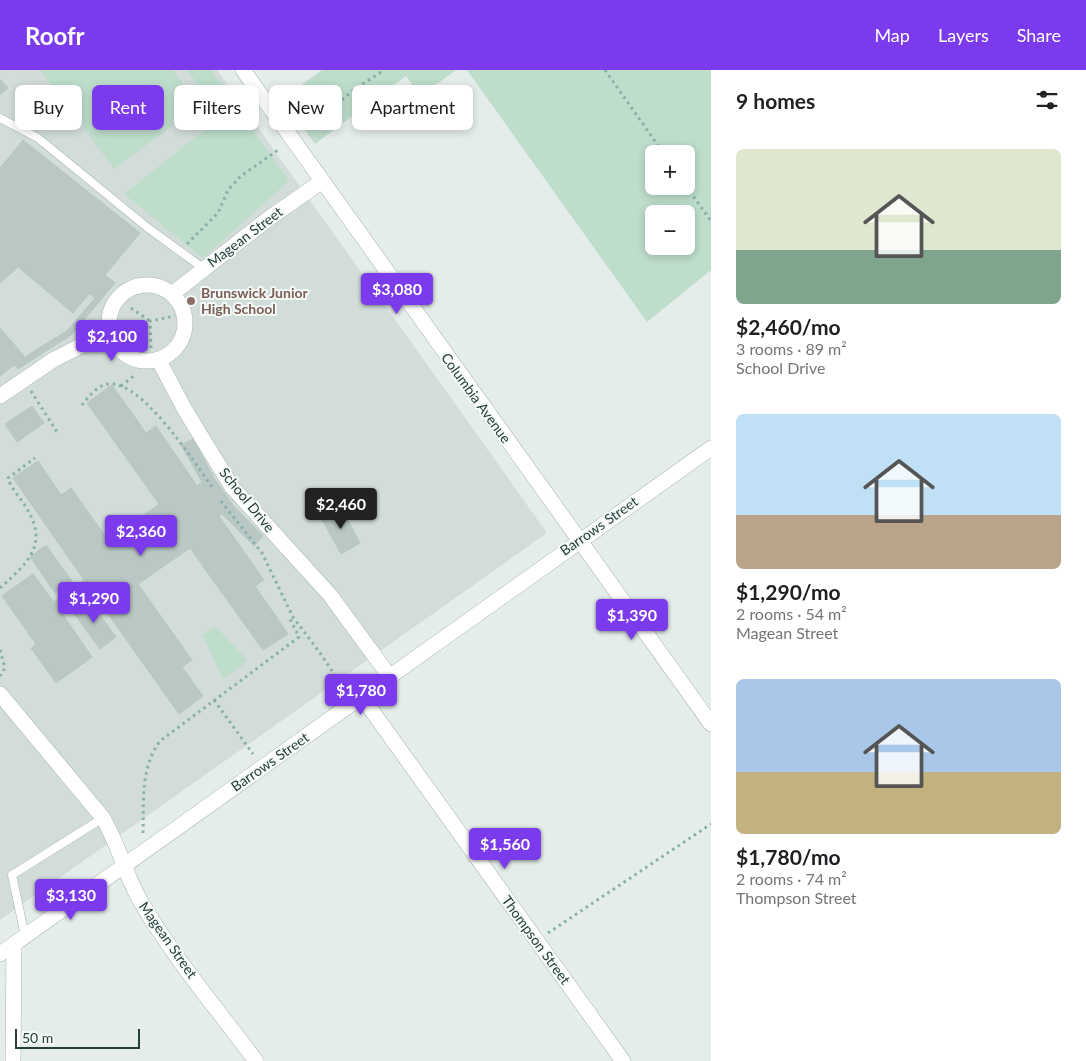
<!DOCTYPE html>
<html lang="en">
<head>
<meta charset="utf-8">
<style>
  body { margin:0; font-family:Lato,sans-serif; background:#f6f6f6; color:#202124; height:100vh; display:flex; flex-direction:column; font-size:19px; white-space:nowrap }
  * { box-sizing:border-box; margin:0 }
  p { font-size:16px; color:#757577 }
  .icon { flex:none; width:28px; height:28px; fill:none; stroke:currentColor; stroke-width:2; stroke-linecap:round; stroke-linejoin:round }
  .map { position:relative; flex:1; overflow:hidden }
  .side { display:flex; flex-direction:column; background:#fff; width:375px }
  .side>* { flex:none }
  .banner { position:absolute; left:15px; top:15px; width:475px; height:45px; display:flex; gap:10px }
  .controls { position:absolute; left:645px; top:75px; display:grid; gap:10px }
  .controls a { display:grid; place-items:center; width:50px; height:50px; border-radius:8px; background:#fff; box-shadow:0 2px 8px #0003; font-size:25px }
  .scale { position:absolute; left:15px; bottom:12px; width:125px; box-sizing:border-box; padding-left:5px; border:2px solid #243e3b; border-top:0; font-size:14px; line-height:18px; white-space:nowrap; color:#243e3b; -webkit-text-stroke:4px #f5faf8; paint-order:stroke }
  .price { position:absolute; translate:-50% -42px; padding:0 11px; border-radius:5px; background:#7c3aed; color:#fff; font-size:16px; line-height:32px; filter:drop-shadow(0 1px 2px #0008) }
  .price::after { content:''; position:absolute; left:50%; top:30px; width:15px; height:11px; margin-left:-8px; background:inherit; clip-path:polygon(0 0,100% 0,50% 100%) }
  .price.current { background:#222; color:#fff }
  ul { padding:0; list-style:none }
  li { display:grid; align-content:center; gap:10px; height:265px; padding:0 25px }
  li span { display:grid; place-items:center; height:155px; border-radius:8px; color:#555 }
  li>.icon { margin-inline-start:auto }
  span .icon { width:90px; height:90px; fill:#fffc; stroke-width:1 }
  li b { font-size:21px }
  h2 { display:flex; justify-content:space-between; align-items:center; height:60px; padding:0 25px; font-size:21px }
  .pill { padding:0 18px; border-radius:8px; background:#fff; box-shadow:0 2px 8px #0003; font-size:18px; line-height:45px }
  .pill.current { background:#7c3aed; color:#fff }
  header { display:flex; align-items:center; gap:30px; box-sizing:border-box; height:70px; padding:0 25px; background:#7c3aed; color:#fff }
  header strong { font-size:24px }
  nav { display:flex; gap:28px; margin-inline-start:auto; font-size:18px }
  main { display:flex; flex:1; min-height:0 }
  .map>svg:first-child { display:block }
  .built { fill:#d2ddda }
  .green { fill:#beddcb; fill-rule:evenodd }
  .building { fill:#b9c8c4; stroke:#b7c7c2 }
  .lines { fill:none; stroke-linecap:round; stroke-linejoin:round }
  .lane-casing { stroke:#a7b5b2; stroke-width:9 }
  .street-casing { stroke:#a7b5b2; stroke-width:16 }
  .path { stroke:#86b0a8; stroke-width:3; stroke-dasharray:2.5 4; stroke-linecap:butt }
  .lane { stroke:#fff; stroke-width:8 }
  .street { stroke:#fff; stroke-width:15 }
  .education-dot { fill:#8d6e63; stroke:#f5faf8; stroke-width:2 }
  .labels { text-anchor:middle; stroke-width:4; stroke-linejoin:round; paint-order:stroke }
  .street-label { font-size:14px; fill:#243e3b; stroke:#f5faf8 }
  .education-label { font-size:14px; font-weight:bold; fill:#785e54; stroke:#f5faf8; text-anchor:start }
</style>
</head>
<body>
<header>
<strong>Roofr</strong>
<nav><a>Map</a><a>Layers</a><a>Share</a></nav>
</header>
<main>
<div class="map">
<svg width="711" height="991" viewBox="0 0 711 991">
  <rect width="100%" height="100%" fill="#e4edea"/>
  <path class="built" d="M0 0H217L547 463 0 850Z"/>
  <path class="green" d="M40 0H173L199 36 114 99Z
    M187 0H211L289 111 203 188 124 124 222 46Z
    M322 0H456L420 26 406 6 315 74 282 29Z
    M467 0H711V200L647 252ZM654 84H686V116H654ZM654 144H686V176H654Z
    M216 557 248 591 223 609 202 565Z"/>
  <path class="building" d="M0 9 8 18 0 25Z
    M23 70 140 163 105 205 115 213 71 265 18 299 14 295 0 306V258L25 287 68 260 95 228 89 224 73 243 18 197 0 213V98Z
    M112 315 146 363 156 356 197 416 202 412 181 375 193 369 214 408 233 435 263 466 254 476 222 444 219 446 264 510 255 516 288 564 263 580 190 478 138 514 192 590 182 597 203 626 179 644 91 520 61 542 92 587 56 613 31 578 36 574 2 526 33 504 54 532 84 510 13 408 38 391 61 425 71 418 108 470 159 434 87 333Z
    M32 336 44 353 17 372 5 354Z
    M341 437 360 473 341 484 321 448Z
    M46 475 72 511 55 523 30 487Z
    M89 530 116 567 100 579 73 542Z"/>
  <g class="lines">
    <g class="lane-casing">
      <path id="lane" d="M0 48 38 68 148 158 203 198
        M25 866 12 805 103 748"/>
    </g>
    <g class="street-casing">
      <path id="street" d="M243 0 711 654
        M109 253a38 38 0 1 1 76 0a38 38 0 1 1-76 0Z
        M172 224 268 149 321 112
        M158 289 185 340 232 417 330 525 390 607
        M0 326 53 290 110 261
        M0 624 103 748C119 775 125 805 141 832 174 888 217 939 256 991
        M362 627 623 991
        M0 884 711 378
        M13 991 14 874"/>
    </g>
    <path class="path" d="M605 0 664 84
      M307 59 355 19 384 0
      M686 116 711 151
      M187 174 218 143 228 120 241 106 278 80
      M131 238 150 251
      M151 278 150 251 175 246
      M121 316 135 305
      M31 321 59 365
      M82 335C88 327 98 315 108 314 141 309 195 393 212 417
      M221 431 262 483 293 547 323 587 344 620
      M0 518C30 491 50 473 24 434 19 426 10 417 8 408L35 388
      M0 580 5 598 0 606
      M214 630 253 684
      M143 763C144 730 140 699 160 671L299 567 290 549 293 547
      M548 863 711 754"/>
    <use href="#lane" class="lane"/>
    <use href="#street" class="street"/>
  </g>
  <circle class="education-dot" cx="191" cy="231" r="5"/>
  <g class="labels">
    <g class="street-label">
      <text transform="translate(245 167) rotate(-37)" y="5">Magean Street</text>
      <text transform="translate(476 328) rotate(54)" y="5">Columbia Avenue</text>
      <text transform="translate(247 430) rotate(51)" y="5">School Drive</text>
      <text transform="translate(599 456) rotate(-35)" y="5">Barrows Street</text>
      <text transform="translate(270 692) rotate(-35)" y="5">Barrows Street</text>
      <text transform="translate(168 870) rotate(55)" y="5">Magean Street</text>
      <text transform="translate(536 870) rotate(54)" y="5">Thompson Street</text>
    </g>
    <g class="education-label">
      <text x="201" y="228">Brunswick Junior<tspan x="201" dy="16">High School</tspan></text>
    </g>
  </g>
</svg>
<div class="controls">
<a>+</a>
<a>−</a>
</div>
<div class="scale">50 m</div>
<b class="price" style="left:397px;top:245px">$3,080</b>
<b class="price" style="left:112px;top:292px">$2,100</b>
<b class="price current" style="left:341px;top:460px">$2,460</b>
<b class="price" style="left:141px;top:487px">$2,360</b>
<b class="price" style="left:94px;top:554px">$1,290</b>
<b class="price" style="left:632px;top:571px">$1,390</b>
<b class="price" style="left:361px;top:646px">$1,780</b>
<b class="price" style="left:505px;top:800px">$1,560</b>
<b class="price" style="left:71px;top:851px">$3,130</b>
<div class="banner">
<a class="pill">Buy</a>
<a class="pill current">Rent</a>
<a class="pill">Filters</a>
<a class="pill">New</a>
<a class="pill">Apartment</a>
</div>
</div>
<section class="side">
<h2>9 homes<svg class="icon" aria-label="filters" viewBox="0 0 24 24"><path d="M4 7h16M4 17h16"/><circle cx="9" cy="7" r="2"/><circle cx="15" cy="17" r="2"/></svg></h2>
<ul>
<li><span style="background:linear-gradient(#dfe7d0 65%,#7fa58c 0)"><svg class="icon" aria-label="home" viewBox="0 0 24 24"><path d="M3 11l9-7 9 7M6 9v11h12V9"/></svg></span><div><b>$2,460/mo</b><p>3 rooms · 89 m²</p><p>School Drive</p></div></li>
<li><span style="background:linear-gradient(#bfe0f5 65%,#b9a48a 0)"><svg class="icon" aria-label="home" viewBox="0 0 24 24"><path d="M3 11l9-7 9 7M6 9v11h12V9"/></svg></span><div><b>$1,290/mo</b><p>2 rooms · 54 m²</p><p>Magean Street</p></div></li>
<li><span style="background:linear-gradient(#a9c7e8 60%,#c2b280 0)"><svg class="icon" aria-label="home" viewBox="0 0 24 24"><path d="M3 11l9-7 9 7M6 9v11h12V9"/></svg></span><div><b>$1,780/mo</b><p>2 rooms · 74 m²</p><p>Thompson Street</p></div></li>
</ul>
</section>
</main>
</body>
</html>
